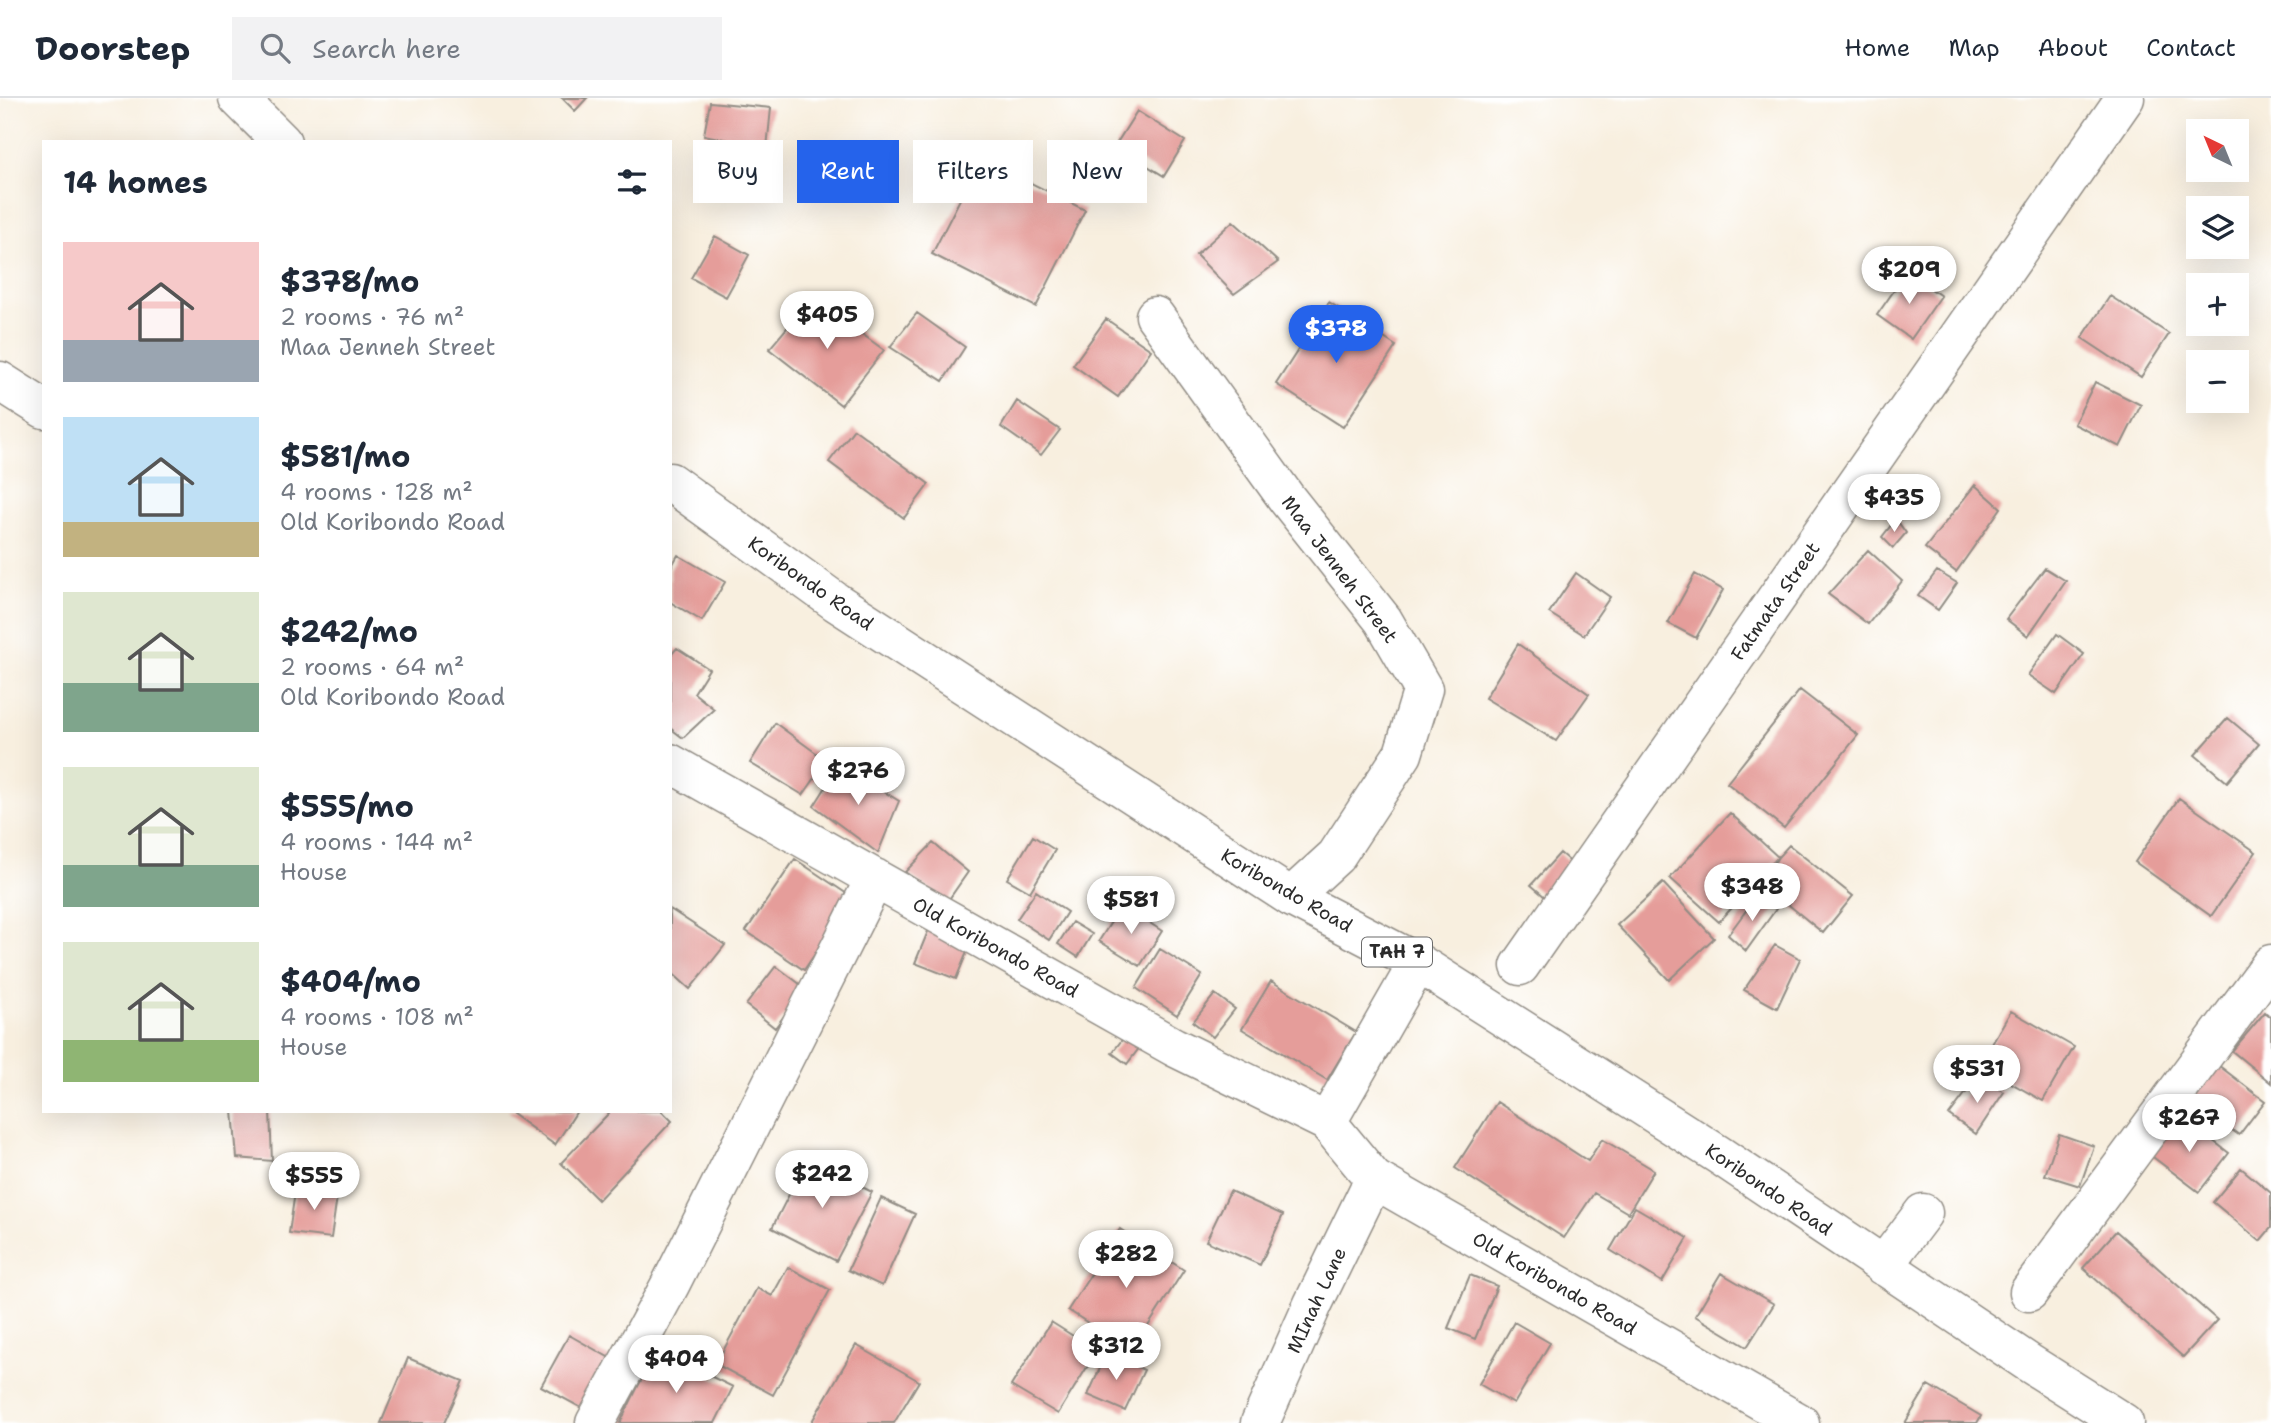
<!DOCTYPE html>
<html lang="en">
<head>
<meta charset="utf-8">
<style>
  body { margin:0; font-family:"Shantell Sans",sans-serif; background:#f2f2f3; color:#1f2937; height:100vh; display:flex; flex-direction:column; font-size:26px; white-space:nowrap }
  * { box-sizing:border-box; margin:0 }
  p { font-size:23px; color:#747a83 }
  .icon { flex:none; width:38px; height:38px; fill:none; stroke:currentColor; stroke-width:2; stroke-linecap:round; stroke-linejoin:round }
  .map { position:relative; flex:1; overflow:hidden }
  .drawer { position:absolute; left:42px; top:42px; width:630px; height:973px; display:flex; flex-direction:column; background:#fff; border-radius:0px; box-shadow:0 7px 28px #0002 }
  .drawer>* { flex:none }
  .top-card { position:absolute; left:693px; top:42px; width:665px; height:63px; display:flex; gap:14px }
  .needle { width:46px; rotate:317deg }
  .controls { position:absolute; left:2186px; top:21px; display:grid; gap:14px }
  .controls a { display:grid; place-items:center; width:63px; height:63px; border-radius:0px; background:#fff; box-shadow:0 7px 28px #0002; font-size:35px }
  .price { position:absolute; translate:-50% -60px; padding:0 16px; border-radius:24px; background:#fff; color:#222; font-size:23px; line-height:46px; filter:drop-shadow(0 2px 4px #0008) }
  .price::after { content:''; position:absolute; left:50%; top:42px; width:21px; height:16px; margin-left:-10px; background:inherit; clip-path:polygon(0 0,100% 0,50% 100%) }
  .price.on { background:#2563eb; color:#fff }
  ul { padding:0; list-style:none }
  li { display:flex; align-items:center; gap:21px; height:175px; padding:0 21px }
  li span { display:grid; place-items:center; flex:none; width:196px; height:140px; border-radius:0px; color:#555 }
  li>.icon { margin-inline-start:auto }
  span .icon { width:84px; height:84px; fill:#fffc; stroke-width:1 }
  li b { font-size:30px }
  h2 { display:flex; justify-content:space-between; align-items:center; height:84px; padding:0 21px; font-size:30px }
  .pill { padding:0 24px; border-radius:0px; background:#fff; box-shadow:0 7px 28px #0002; font-size:24px; line-height:63px }
  .pill.on { background:#2563eb; color:#fff }
  header { display:flex; align-items:center; gap:42px; box-sizing:border-box; height:98px; padding:0 35px; background:#fff; border-bottom:2px solid #e0e1e3 }
  header strong { font-size:33px }
  nav { display:flex; gap:38px; margin-inline-start:auto; font-size:24px }
  .search { width:490px; height:63px; background:#f2f2f3; display:flex; align-items:center; gap:18px; box-sizing:border-box; padding:0 24px; border-radius:0px; color:#747a83; font-size:26px }
  .map>svg:first-child { display:block }
  .building { fill:#e59d9a }
  .lines { fill:none; stroke-linecap:round; stroke-linejoin:round }
  .street-casing { stroke:#928d85; stroke-width:41 }
  .highway-casing { stroke:#928d85; stroke-width:41 }
  .street { stroke:#fff; stroke-width:38 }
  .highway { stroke:#fff; stroke-width:38 }
  .labels { text-anchor:middle; stroke-width:6; stroke-linejoin:round; paint-order:stroke }
  .shield { fill:#fff; stroke:#6b6b6b; stroke-width:2 }
  .shield-label { font-size:18px; font-weight:bold; fill:#2b2b2b }
  .street-label { font-size:19px; fill:#2b2b2b; stroke:#fff }
</style>
</head>
<body>
<header>
<strong>Doorstep</strong>
<div class="search"><svg class="icon" aria-label="search" viewBox="0 0 24 24"><circle cx="10" cy="10" r="6"/><path d="M15 15l6 6"/></svg>Search here</div>
<nav><a>Home</a><a>Map</a><a>About</a><a>Contact</a></nav>
</header>
<div class="map">
<svg width="2271" height="1325" viewBox="0 0 2271 1325">
  <rect width="100%" height="100%" fill="#fff"/>
  <filter id="ink" filterUnits="userSpaceOnUse"><feTurbulence type="fractalNoise" baseFrequency=".0143" numOctaves="2"/><feDisplacementMap in="SourceGraphic" scale="14" xChannelSelector="R" yChannelSelector="G"/><feConvolveMatrix kernelMatrix="1 2 1 2 8 2 1 2 1" color-interpolation-filters="sRGB"/></filter>
  <filter id="wash" filterUnits="userSpaceOnUse"><feTurbulence type="fractalNoise" baseFrequency=".00686" numOctaves="4" result="noise"/><feDisplacementMap in="SourceGraphic" scale="28" xChannelSelector="R" yChannelSelector="G"/><feGaussianBlur stdDeviation="1.57" result="paint"/><feColorMatrix in="noise" values="0 0 0 0 0 0 0 0 0 0 0 0 0 0 0 0 0 1.4 0 .05"/><feComposite in="paint" operator="in"/></filter>
  <g filter="url(#wash)">
    <rect width="100%" height="100%" fill="#f8efdf"/>
    <g id="blocks">
      <path class="building" d="M562 0H587L575 13Z
        M710 4 771 10 767 50 704 37Z
        M1137 13 1185 43 1164 78 1115 48Z
        M981 60 1085 112 1036 209 932 156Z
        M1233 123 1278 164 1234 196 1196 157Z
        M715 138 749 157 726 199 691 180Z
        M1907 174 1941 198 1911 241 1877 217Z
        M2110 198 2169 236 2141 279 2082 240Z
        M812 200 884 252 841 307 769 251Z
        M1329 204 1396 248 1343 329 1276 286Z
        M917 215 965 249 943 283 890 249Z
        M1106 221 1151 252 1118 299 1073 267Z
        M2095 284 2141 307 2120 349 2074 326Z
        M1017 303 1060 332 1041 357 1001 329Z
        M854 331 929 386 904 420 829 364Z
        M1975 387 2001 410 1956 474 1925 450Z
        M1896 421 1906 435 1893 450 1882 439Z
        M1868 452 1902 483 1868 526 1828 496Z
        M678 457 725 484 702 523 670 504V471Z
        M2045 470 2066 483 2028 538 2006 521Z
        M1937 473 1957 485 1938 512 1918 498Z
        M1576 475 1610 499 1584 537 1549 515Z
        M1695 476 1723 492 1696 540 1668 525Z
        M2057 536 2084 556 2056 596 2028 577Z
        M1518 546 1589 596 1556 643 1485 600Z
        M677 550 709 571 694 595 714 611 683 640 670 630V558Z
        M1800 592 1858 637 1784 730 1727 685Z
        M2228 620 2259 646 2227 684 2195 657Z
        M775 625 827 663 803 697 750 665Z
        M840 667 899 703 878 755 814 708Z
        M2179 700 2256 754 2211 818 2135 764Z
        M1730 715 1778 759 1719 824 1670 780Z
        M1033 738 1055 752 1030 794 1007 781Z
        M933 745 968 774 947 804 905 774Z
        M1789 747 1853 798 1823 835 1762 785 1778 759Z
        M1560 755 1581 773 1552 805 1531 787Z
        M795 761 853 800 804 872 746 833Z
        M1663 785 1714 840 1669 882 1617 827Z
        M1036 793 1067 814 1049 842 1017 821Z
        M1756 799 1776 811 1746 853 1728 837Z
        M1122 807 1162 833 1140 868 1099 843Z
        M670 811 725 847 690 891 670 873Z
        M1072 824 1092 836 1078 859 1058 846Z
        M931 826 972 842 956 881 915 865Z
        M1775 847 1800 861 1777 910 1744 892Z
        M1160 851 1202 877 1177 917 1136 890Z
        M776 868 805 890 775 930 746 907Z
        M1271 883 1356 934 1327 982 1242 931Z
        M1215 896 1235 911 1213 939 1193 924Z
        M2011 913 2074 949 2043 1003 1979 967Z
        M2265 914 2271 919V985L2232 953Z
        M1128 934 1143 945 1127 966 1112 955Z
        M2218 967 2265 1003 2239 1037 2191 1002Z
        M1978 979 2004 994 1976 1036 1949 1017Z
        M1497 1004 1588 1063 1602 1041 1654 1072 1628 1115 1594 1095 1564 1140 1455 1070Z
        M233 1013H270L272 1063 237 1060Z
        M508 1013H577L555 1047Z
        M608 1013H662L672 1023 598 1102 561 1065 609 1015Z
        M2179 1017 2229 1055 2199 1094 2149 1056Z
        M2059 1036 2094 1048 2080 1088 2045 1077Z
        M807 1061 872 1094 836 1163 772 1130Z
        M2241 1070 2271 1095V1130L2260 1143 2213 1104Z
        M296 1087 338 1092 331 1140 289 1135Z
        M1230 1093 1283 1117 1260 1167 1206 1143Z
        M881 1100 915 1116 882 1188 848 1172Z
        M1635 1109 1688 1140 1662 1184 1610 1152Z
        M1120 1131 1184 1172 1132 1253 1068 1212Z
        M2116 1133 2217 1222 2183 1259 2083 1170Z
        M788 1169 830 1192 773 1297 716 1266 757 1190 772 1198Z
        M1721 1175 1774 1206 1747 1249 1695 1218Z
        M1470 1177 1497 1188 1475 1241 1448 1230Z
        M1051 1224 1097 1253 1058 1316 1011 1288Z
        M1514 1224 1550 1245 1514 1306 1479 1286Z
        M569 1237 615 1263 587 1313 541 1288Z
        M856 1247 919 1283 894 1325H811Z
        M656 1252 733 1289 715 1325H620Z
        M1107 1255 1144 1272 1125 1313 1088 1297Z
        M408 1260 463 1283 444 1325H381Z
        M1928 1287 1981 1318 1977 1325H1905Z"/>
    </g>
  </g>
  <g filter="url(#ink)">
    <use href="#blocks" fill-opacity="0" stroke="#928d85" stroke-width="2"/>
    <g class="lines">
      <g class="street-casing">
        <path id="street" d="M1155 218 1287 401 1383 522 1423 591 1403 656 1336 758 1291 799
          M0 283 44 311
          M670 665 1174 949 1327 1024
          M1418 865 1327 1024 1374 1081 1800 1325
          M1520 868 2125 0
          M1883 1168 1923 1115
          M2029 1194 2271 866
          M595 1325 670 1187 875 780
          M1260 1325 1313 1206 1374 1081"/>
      </g>
      <g class="highway-casing">
        <path id="highway" d="M238 0 282 44
          M670 384 836 504 1291 799 1418 865 1719 1057 2029 1265 2124 1325"/>
      </g>
      <use href="#street" class="street"/>
      <use href="#highway" class="highway"/>
    </g>
  </g>
  <g class="labels">
    <rect class="shield" x="1362" y="839.5" width="70" height="29" rx="5"/>
    <g class="shield-label">
      <text x="1397" y="860">TAH 7</text>
    </g>
    <g class="street-label">
      <text transform="translate(1340 471) rotate(53)" y="7">Maa Jenneh Street</text>
      <text transform="translate(811 485) rotate(35)" y="7">Koribondo Road</text>
      <text transform="translate(1775 503) rotate(-55)" y="7">Fatmata Street</text>
      <text transform="translate(1287 792) rotate(30)" y="7">Koribondo Road</text>
      <text transform="translate(996 849) rotate(29)" y="7">Old Koribondo Road</text>
      <text transform="translate(1769 1091) rotate(34)" y="7">Koribondo Road</text>
      <text transform="translate(1555 1185) rotate(30)" y="7">Old Koribondo Road</text>
      <text transform="translate(1316 1202) rotate(-65)" y="7">MInah Lane</text>
    </g>
  </g>
</svg>
<div class="controls">
<a><svg class="needle" viewBox="-14 -14 28 28"><path d="M0-13l5 13h-10z" fill="#e53935"/><path d="M0 13l5-13h-10z" fill="#747a83"/></svg></a>
<a><svg class="icon" aria-label="layers" viewBox="0 0 24 24"><path d="M12 4l9 5-9 5-9-5zM3 14l9 5 9-5"/></svg></a>
<a>+</a>
<a>−</a>
</div>
<b class="price" style="left:1909px;top:208px">$209</b>
<b class="price" style="left:827px;top:253px">$405</b>
<b class="price on" style="left:1336px;top:267px">$378</b>
<b class="price" style="left:1894px;top:436px">$435</b>
<b class="price" style="left:858px;top:709px">$276</b>
<b class="price" style="left:1752px;top:825px">$348</b>
<b class="price" style="left:1131px;top:838px">$581</b>
<b class="price" style="left:1977px;top:1007px">$531</b>
<b class="price" style="left:2189px;top:1056px">$267</b>
<b class="price" style="left:822px;top:1112px">$242</b>
<b class="price" style="left:314px;top:1114px">$555</b>
<b class="price" style="left:1126px;top:1192px">$282</b>
<b class="price" style="left:1116px;top:1284px">$312</b>
<b class="price" style="left:676px;top:1297px">$404</b>
<div class="top-card">
<a class="pill">Buy</a>
<a class="pill on">Rent</a>
<a class="pill">Filters</a>
<a class="pill">New</a>
</div>
<section class="drawer">
<h2>14 homes<svg class="icon" aria-label="filters" viewBox="0 0 24 24"><path d="M4 7h16M4 17h16"/><circle cx="9" cy="7" r="2"/><circle cx="15" cy="17" r="2"/></svg></h2>
<ul>
<li><span style="background:linear-gradient(#f6c9c9 70%,#9aa5b1 0)"><svg class="icon" aria-label="home" viewBox="0 0 24 24"><path d="M3 11l9-7 9 7M6 9v11h12V9"/></svg></span><div><b>$378/mo</b><p>2 rooms · 76 m²</p><p>Maa Jenneh Street</p></div></li>
<li><span style="background:linear-gradient(#bfe0f5 75%,#c2b280 0)"><svg class="icon" aria-label="home" viewBox="0 0 24 24"><path d="M3 11l9-7 9 7M6 9v11h12V9"/></svg></span><div><b>$581/mo</b><p>4 rooms · 128 m²</p><p>Old Koribondo Road</p></div></li>
<li><span style="background:linear-gradient(#dfe7d0 65%,#7fa58c 0)"><svg class="icon" aria-label="home" viewBox="0 0 24 24"><path d="M3 11l9-7 9 7M6 9v11h12V9"/></svg></span><div><b>$242/mo</b><p>2 rooms · 64 m²</p><p>Old Koribondo Road</p></div></li>
<li><span style="background:linear-gradient(#dfe7d0 70%,#7fa58c 0)"><svg class="icon" aria-label="home" viewBox="0 0 24 24"><path d="M3 11l9-7 9 7M6 9v11h12V9"/></svg></span><div><b>$555/mo</b><p>4 rooms · 144 m²</p><p>House</p></div></li>
<li><span style="background:linear-gradient(#dfe7d0 70%,#8fb573 0)"><svg class="icon" aria-label="home" viewBox="0 0 24 24"><path d="M3 11l9-7 9 7M6 9v11h12V9"/></svg></span><div><b>$404/mo</b><p>4 rooms · 108 m²</p><p>House</p></div></li>
</ul>
</section>
</div>
</body>
</html>
